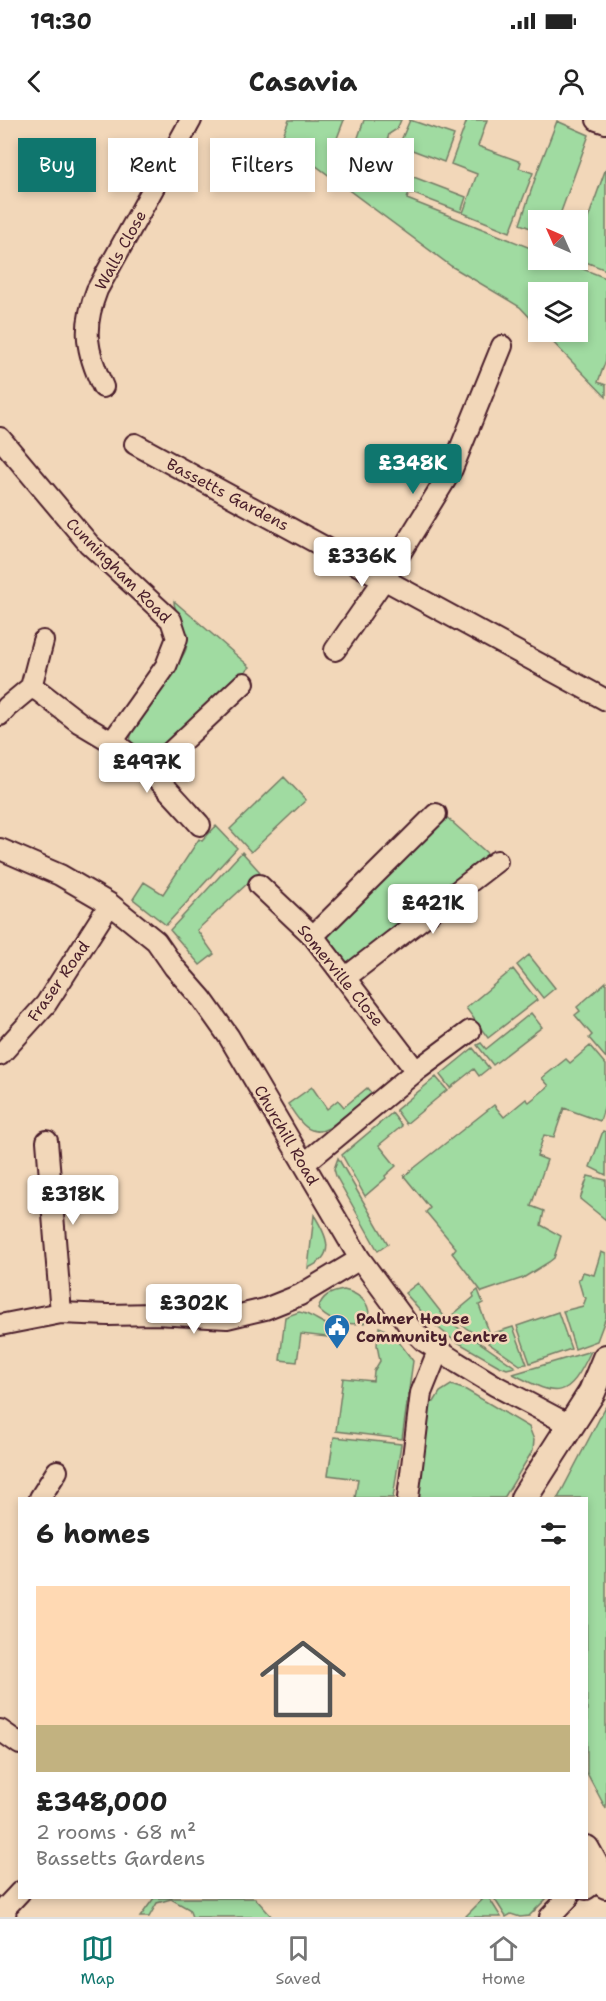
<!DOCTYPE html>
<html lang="en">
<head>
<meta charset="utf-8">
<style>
  body { margin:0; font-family:"Shantell Sans",sans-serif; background:#f2f2f2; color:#222; height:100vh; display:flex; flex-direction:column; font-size:22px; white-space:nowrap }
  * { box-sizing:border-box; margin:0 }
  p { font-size:20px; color:#767676 }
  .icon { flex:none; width:33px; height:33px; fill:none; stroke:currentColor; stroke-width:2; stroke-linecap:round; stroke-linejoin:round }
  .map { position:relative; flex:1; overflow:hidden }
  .side { position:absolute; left:18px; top:1377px; width:570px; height:402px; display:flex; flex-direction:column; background:#fff; border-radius:0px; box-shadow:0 3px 9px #0003 }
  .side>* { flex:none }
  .top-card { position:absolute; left:18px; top:18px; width:570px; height:54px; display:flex; gap:12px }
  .needle { width:39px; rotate:315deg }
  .controls { position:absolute; left:528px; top:90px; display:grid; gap:12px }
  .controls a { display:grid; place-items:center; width:60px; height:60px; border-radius:0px; background:#fff; box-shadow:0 3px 9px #0003; font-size:30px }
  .price { position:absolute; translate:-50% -51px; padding:0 14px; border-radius:6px; background:#fff; color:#222; font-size:20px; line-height:39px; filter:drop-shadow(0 2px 3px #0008) }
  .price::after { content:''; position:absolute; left:50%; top:36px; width:18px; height:14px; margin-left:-9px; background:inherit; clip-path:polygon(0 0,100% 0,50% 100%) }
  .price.current { background:#0f766e; color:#fff }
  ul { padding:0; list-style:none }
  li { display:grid; align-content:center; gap:12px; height:318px; padding:0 18px }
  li+li { border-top:2px solid #e0e0e0 }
  li span { display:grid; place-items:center; height:186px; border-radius:0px; color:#555 }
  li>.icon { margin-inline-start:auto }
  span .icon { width:108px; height:108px; fill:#fffc; stroke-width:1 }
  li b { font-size:26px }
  h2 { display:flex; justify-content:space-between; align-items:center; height:72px; padding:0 18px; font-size:26px }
  .pill { padding:0 21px; border-radius:0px; background:#fff; box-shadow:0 3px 9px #0003; font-size:21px; line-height:54px }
  .pill.current { background:#0f766e; color:#fff }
  .status { display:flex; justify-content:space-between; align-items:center; height:42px; padding:0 30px; background:#fff; direction:ltr }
  .status svg { height:16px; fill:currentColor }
  header { display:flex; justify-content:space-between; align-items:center; height:78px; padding:0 18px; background:#fff; font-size:27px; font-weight:700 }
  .menu { display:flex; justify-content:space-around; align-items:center; height:84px; border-top:2px solid #e0e0e0; background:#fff; font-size:16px; color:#767676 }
  .menu a { display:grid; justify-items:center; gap:3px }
  .menu .current { color:#0f766e }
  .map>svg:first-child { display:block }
  .green { fill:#a0dba1; stroke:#757d66; stroke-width:1.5 }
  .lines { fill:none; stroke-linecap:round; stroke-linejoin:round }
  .minor-casing { stroke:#4a1f2b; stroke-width:24 }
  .tertiary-casing { stroke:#4a1f2b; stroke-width:30 }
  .minor { stroke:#f2d7b9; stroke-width:20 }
  .tertiary { stroke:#f2d7b9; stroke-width:26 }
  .labels { text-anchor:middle; stroke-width:5; stroke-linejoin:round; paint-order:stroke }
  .street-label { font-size:16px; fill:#4a1f2b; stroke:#f2d7b9 }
  .poi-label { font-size:16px; font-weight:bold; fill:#4a1f2b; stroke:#f2d7b9; text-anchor:start }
</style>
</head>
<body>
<div class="status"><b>19:30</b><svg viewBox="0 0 49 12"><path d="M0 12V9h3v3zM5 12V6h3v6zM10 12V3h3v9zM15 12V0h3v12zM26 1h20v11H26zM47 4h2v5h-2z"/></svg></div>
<header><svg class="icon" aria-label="back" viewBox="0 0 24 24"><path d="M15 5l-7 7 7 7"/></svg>Casavia<svg class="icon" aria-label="person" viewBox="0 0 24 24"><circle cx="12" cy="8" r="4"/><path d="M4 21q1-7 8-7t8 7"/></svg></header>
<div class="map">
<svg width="606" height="1797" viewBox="0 0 606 1797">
  <rect width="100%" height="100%" fill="#f2d7b9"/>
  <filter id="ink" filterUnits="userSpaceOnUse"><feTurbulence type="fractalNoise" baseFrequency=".0167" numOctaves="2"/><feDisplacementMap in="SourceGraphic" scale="12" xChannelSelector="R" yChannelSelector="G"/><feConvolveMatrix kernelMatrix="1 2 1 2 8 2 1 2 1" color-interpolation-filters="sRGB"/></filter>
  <g filter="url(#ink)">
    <path class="green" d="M289 0H344L331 34 350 41 364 0H401L397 9 389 14 386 25 389 27 383 42 391 45 390 48 466 77 461 92 409 72 407 79 538 131V140H560L606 158V240L598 262 606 265V277L543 212H578V172H538V206L520 187 451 146 284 22 283 15Z
      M410 0 454 15 444 42 399 25Z
      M467 0H487L478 26 521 42 519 48 533 53 510 112 463 93 477 54 451 44Z
      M557 1 589 15 558 100H538V111L520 104 538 50Z
      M606 48V150L578 139V127Z
      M174 481 250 547 172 619 150 635 131 624C124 604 178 553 186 529 192 508 173 494 174 481Z
      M284 657 306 680 251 732 230 709Z
      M443 694 488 734 351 843 344 842 327 821 326 814Z
      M216 706 237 728 166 805 133 779 144 762 163 774 199 719 202 721Z
      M242 732 260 752 197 810 214 834 200 845 170 810Z
      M529 835 555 868 543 878 517 845Z
      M513 849 537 880 488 918 466 888Z
      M606 862V938L589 918 592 915 575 895 580 891 577 887Z
      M531 893 542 907 493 945 477 925 481 923 486 929Z
      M590 926 606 945V983L600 1001 564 988 554 1017 544 1015 537 1036 547 1040 531 1086 544 1091 541 1105 561 1116 554 1138 549 1142 523 1158 482 1172 452 1133 456 1128 426 1092 430 1088 404 1056 494 985 504 997 526 979 529 982 549 966 542 958 566 939 570 943Z
      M473 928 489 948 479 956 474 949 450 968 440 955Z
      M436 957 447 970 406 1004 396 990Z
      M312 967 327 989 338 980 344 987 367 968 372 974 329 1008C308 1019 298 999 288 984Z
      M392 993 402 1006 379 1025 396 1046 385 1056 386 1058 365 1076 342 1035Z
      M603 1011 606 1012V1055L590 1047Z
      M338 1038 388 1124 378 1131 336 1056 334 1049Z
      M588 1056 606 1060V1100L580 1079Z
      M314 1095C327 1116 337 1136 308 1148Z
      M601 1132 606 1134V1197L597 1221 575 1229 563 1191 583 1186 586 1178 583 1176 578 1159 581 1158 583 1152 594 1155Z
      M418 1163 447 1200 515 1247 507 1249 499 1246 452 1219 430 1201 405 1173Z
      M344 1170C357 1173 370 1181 369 1197L364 1203C347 1205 329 1202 318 1189 322 1175 331 1172 344 1170Z
      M478 1170 483 1183 479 1185 490 1214 485 1221 450 1197 474 1177 473 1174Z
      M299 1192C313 1194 323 1206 337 1208L336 1218 301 1214 297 1242 280 1240 285 1197Z
      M558 1192 571 1229 530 1243 517 1206Z
      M379 1207C394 1212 403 1228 413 1241L402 1319 336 1311 343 1258 373 1261 374 1251 380 1241 377 1225Z
      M513 1207 527 1244 520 1245 488 1223 494 1213Z
      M591 1231C568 1280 559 1278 513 1254Z
      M451 1265 466 1270 529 1307 534 1320 533 1330 504 1378H415L429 1282H434L440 1272Z
      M606 1286V1689L587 1653 586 1378H558Z
      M334 1317 401 1324 393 1378H355L358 1359 328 1355Z
      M154 1778H255L272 1797H192L189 1789 171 1779 157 1783 149 1797H140Z
      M484 1778H489L501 1797H465Z
      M494 1778H547L529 1796 520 1797 511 1794 506 1797Z"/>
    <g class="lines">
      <g class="minor-casing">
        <path id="minor" d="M597 0 606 3
          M103 267C86 231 82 208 97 170L191 0
          M0 318 89 424 171 500 177 518 166 546 112 622 80 603 40 572 31 567 7 587 0 595
          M135 324 606 580
          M335 530 385 458 452 349 502 226
          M31 567 43 521
          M112 622C148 645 172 674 200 705
          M152 652 159 643 244 563
          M0 729 60 755 110 784 156 821 174 847 202 879 229 917 360 1139 410 1207 424 1221 458 1243 496 1266 570 1305
          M259 765 313 816 416 951
          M313 816 436 694
          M345 858 497 741
          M0 935 46 884 110 784
          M47 1021 61 1193
          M304 1044 416 951 470 911
          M0 1205 61 1193 108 1195 156 1194 227 1198 265 1189 300 1175 360 1139
          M40 1378 57 1351
          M408 1378 421 1273 438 1231
          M0 1610 20 1624
          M586 1769 601 1758
          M5 1797 6 1787 20 1772
          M550 1797 568 1778"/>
      </g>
      <g class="tertiary-casing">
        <path id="tertiary" d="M524 1378 592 1272 606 1238
          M586 1729 606 1765"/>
      </g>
      <use href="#minor" class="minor"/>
      <use href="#tertiary" class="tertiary"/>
    </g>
  </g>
  <defs>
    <g id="civic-pin" transform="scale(1.35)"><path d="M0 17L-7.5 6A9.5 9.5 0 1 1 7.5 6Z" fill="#1f6fb2" stroke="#f2d7b9"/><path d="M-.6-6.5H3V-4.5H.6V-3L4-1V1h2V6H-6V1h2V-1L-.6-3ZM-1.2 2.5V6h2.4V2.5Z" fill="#fff"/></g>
  </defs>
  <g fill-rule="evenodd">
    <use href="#civic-pin" x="337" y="1207"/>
  </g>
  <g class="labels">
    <g class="street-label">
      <text transform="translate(120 130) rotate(-61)" y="6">Walls Close</text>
      <text transform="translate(228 374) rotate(28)" y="6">Bassetts Gardens</text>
      <text transform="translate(119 450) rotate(45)" y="6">Cunningham Road</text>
      <text transform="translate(341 855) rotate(51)" y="6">Somerville Close</text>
      <text transform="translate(58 861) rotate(-55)" y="6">Fraser Road</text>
      <text transform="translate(287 1015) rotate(60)" y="6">Churchill Road</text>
    </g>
    <g class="poi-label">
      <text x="356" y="1204">Palmer House<tspan x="356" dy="18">Community Centre</tspan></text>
    </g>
  </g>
</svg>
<div class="controls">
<a><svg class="needle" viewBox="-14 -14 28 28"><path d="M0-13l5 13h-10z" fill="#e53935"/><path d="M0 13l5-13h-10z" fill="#767676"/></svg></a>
<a><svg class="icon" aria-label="layers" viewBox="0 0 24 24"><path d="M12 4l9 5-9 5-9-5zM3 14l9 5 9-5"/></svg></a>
</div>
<b class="price current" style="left:413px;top:375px">£348K</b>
<b class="price" style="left:362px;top:468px">£336K</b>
<b class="price" style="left:147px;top:674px">£497K</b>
<b class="price" style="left:433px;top:815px">£421K</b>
<b class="price" style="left:73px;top:1106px">£318K</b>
<b class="price" style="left:194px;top:1215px">£302K</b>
<div class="top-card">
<a class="pill current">Buy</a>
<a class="pill">Rent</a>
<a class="pill">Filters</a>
<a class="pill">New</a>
</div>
<section class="side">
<h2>6 homes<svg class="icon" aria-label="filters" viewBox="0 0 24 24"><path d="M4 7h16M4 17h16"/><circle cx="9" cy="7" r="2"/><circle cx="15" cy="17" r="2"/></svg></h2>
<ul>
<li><span style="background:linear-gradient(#ffd9b3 75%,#c2b280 0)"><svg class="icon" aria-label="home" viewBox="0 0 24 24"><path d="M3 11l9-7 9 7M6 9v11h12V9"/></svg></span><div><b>£348,000</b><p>2 rooms · 68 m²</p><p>Bassetts Gardens</p></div></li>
</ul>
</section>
</div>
<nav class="menu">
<a class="current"><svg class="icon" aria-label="map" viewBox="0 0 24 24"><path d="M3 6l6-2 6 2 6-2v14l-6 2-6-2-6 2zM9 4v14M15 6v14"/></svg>Map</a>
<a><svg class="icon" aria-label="saved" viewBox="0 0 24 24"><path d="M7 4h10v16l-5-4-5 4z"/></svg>Saved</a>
<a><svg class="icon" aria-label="home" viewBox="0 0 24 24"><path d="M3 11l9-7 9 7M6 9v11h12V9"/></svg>Home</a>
</nav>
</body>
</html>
